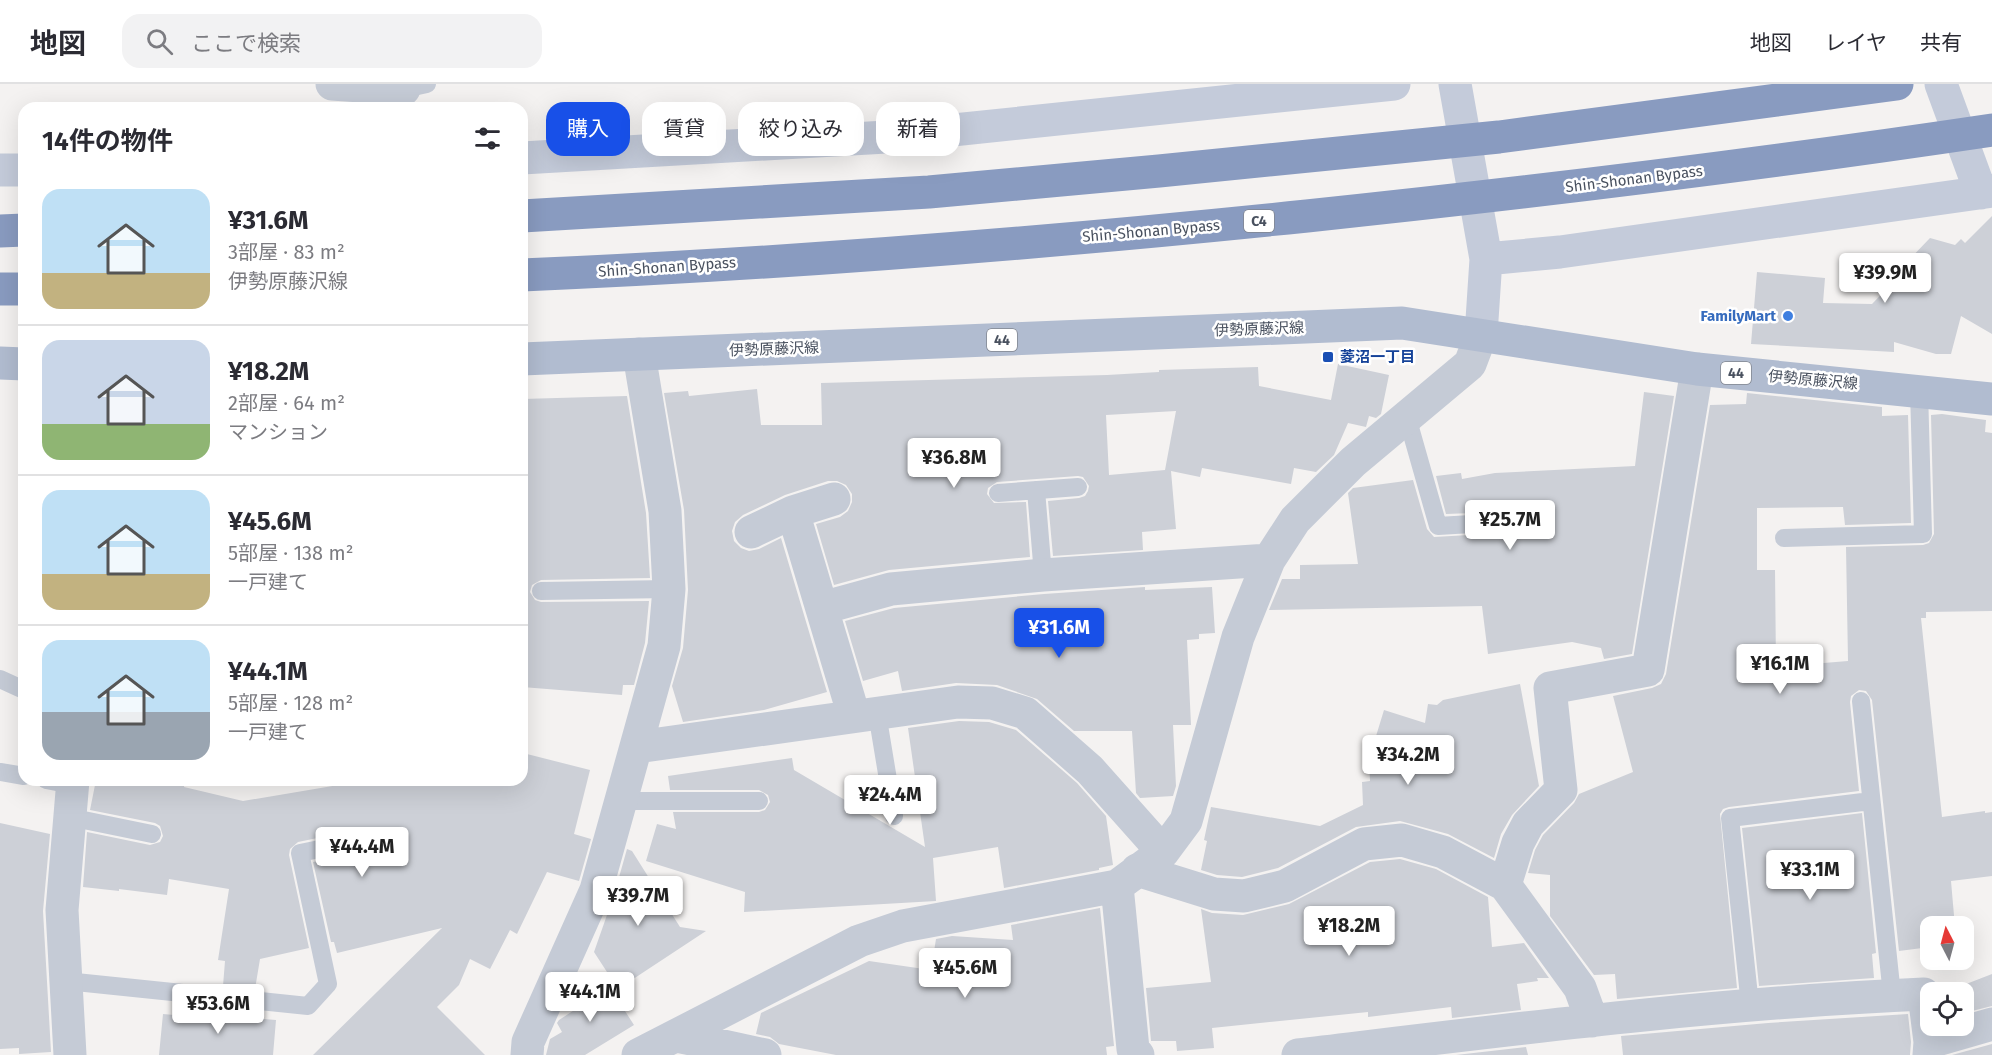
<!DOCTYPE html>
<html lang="ja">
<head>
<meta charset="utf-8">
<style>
  body { margin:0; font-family:"Fira Sans","Noto Sans JP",sans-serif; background:#f2f2f3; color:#2b2b33; height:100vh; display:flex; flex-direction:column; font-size:22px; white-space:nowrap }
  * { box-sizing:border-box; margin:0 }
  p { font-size:20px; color:#7c7c81 }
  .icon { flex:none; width:33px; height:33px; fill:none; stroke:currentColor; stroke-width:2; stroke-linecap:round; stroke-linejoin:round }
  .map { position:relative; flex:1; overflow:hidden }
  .details { position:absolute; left:18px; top:18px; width:510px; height:684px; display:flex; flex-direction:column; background:#fff; border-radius:18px; box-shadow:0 6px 24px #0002 }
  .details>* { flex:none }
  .guide { position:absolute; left:546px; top:18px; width:570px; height:54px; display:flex; gap:12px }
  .needle { width:39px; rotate:354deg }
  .fabs { position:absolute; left:1920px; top:832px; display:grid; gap:12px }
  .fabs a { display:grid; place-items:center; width:54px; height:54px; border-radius:12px; background:#fff; box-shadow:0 6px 24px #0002; font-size:30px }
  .price { position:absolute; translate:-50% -51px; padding:0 14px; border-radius:6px; background:#fff; color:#222; font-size:20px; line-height:39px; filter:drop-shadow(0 2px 3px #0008) }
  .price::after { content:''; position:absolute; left:50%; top:36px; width:18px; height:14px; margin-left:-9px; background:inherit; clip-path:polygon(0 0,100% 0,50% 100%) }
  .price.active { background:#1850e8; color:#fff }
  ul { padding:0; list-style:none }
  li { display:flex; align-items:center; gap:18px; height:150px; padding:0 24px }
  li+li { border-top:2px solid #e1e1e2 }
  li span { display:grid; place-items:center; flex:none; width:168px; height:120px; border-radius:18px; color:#555 }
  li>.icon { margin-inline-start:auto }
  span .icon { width:72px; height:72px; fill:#fffc; stroke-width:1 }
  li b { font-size:26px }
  h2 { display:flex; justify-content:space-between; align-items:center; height:72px; padding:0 24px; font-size:26px }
  .tag { padding:0 21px; border-radius:18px; background:#fff; box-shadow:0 6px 24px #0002; font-size:21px; line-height:54px }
  .tag.active { background:#1850e8; color:#fff }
  header { display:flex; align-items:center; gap:36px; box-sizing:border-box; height:84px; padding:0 30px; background:#fff; border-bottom:2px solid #e1e1e2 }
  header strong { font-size:28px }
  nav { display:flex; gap:33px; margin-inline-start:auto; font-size:21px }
  .search { width:420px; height:54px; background:#f2f2f3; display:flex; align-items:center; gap:15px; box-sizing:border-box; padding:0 21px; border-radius:18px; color:#7c7c81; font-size:22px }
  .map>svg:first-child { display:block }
  .building { fill:#cdd0d7; fill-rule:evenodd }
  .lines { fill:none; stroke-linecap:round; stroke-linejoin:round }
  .lane { stroke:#c5cbd6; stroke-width:18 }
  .street { stroke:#c5cbd6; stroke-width:33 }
  .secondary { stroke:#c4cbda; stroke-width:33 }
  .primary { stroke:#b1bcd0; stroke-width:33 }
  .highway { stroke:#899bc0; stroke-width:33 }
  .shop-dot { fill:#3f7fe0; stroke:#fff; stroke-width:2 }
  .transit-dot { fill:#1a4fb4; stroke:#fff; stroke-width:2 }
  .labels { text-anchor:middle; stroke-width:5; stroke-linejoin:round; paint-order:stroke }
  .shield { fill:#fff; stroke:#80858f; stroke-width:1.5 }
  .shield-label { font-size:14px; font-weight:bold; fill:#49515f }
  .street-label { font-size:15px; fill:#49515f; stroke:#fff }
  .shop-label { font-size:15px; font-weight:bold; fill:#366cbe; stroke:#fff; text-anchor:end }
  .transit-label { font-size:15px; font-weight:bold; fill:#164399; stroke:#fff; text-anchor:start }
</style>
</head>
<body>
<header>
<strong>地図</strong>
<div class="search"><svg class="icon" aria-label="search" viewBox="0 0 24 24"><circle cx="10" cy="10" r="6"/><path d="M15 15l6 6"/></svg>ここで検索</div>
<nav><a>地図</a><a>レイヤ</a><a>共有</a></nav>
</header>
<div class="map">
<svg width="1992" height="971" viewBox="0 0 1992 971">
  <rect width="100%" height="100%" fill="#f4f2f1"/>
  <path class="building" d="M1992 132V250L1961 232 1951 270H1936L1894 258V268L1751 260 1757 188 1825 194 1823 219 1872 220 1908 183 1905 180 1930 154 1955 161 1961 155 1965 159Z
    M1338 280 1389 291 1381 330 1376 334 1369 332 1366 343 1348 339 1334 371 1316 388 1294 384 1291 400 1202 384 1200 393 1171 387 1176 445 1142 448 1143 466 1053 472 1048 417 1079 414 1085 412 1088 407 1089 402 1083 393 1078 392 997 398 988 404 987 410 994 419 1026 418 1030 473 889 486 834 501 816 440 840 433 848 427 852 418V410L846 401 837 397H828L785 411 743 431 735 438 732 447 734 457 741 464 749 467 759 465 781 454 827 608 764 626 683 638 672 602 683 564 688 506 684 426 664 309 688 307 689 312 757 305 761 341H822L821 299 1107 291 1159 288V286L1258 283 1259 302 1331 316ZM1176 327 1165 386 1109 391 1106 331Z
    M1644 308 1674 312 1632 570 1604 575 1601 564 1572 558 1488 570 1482 522 1269 526 1282 495H1300V481L1358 480 1348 409 1353 404 1413 396 1427 445 1434 453 1522 448 1531 443 1532 437 1530 430 1525 427 1446 430 1436 392 1461 389 1462 395 1495 389 1635 382Z
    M1747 309 1882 323V332L1908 331 1911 439 1845 441 1843 423 1757 424V486H1775L1776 583 1848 577 1846 463 1923 461 1929 459 1934 450 1931 331 1942 330 1986 336 1985 348 1992 349V527L1926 528V534H1921L1942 733 1985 727V729L1992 728V792L1951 797 1955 843H1930V863L1899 867 1872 616 1866 607 1859 606 1851 612 1850 618 1859 707 1729 723 1723 725 1720 730 1737 904 1617 915 1615 890 1594 891 1550 832V791L1528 789 1535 766 1543 751 1574 719 1579 710 1633 688 1613 612 1652 604 1661 600 1666 590 1710 321 1746 320Z
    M627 312 646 429 650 494 541 496 532 501 530 508 535 516 541 518 649 517 645 559 634 601H623L622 611 522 603V315Z
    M1145 503V506L1212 503 1215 549 1199 550V555L1187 556 1191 641H1173L1176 702 1173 712 1140 714 1136 709 1132 647H1074L1037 615 997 601 956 599 902 607 898 587 863 597 845 537 894 524 1044 510Z
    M1520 600 1539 702 1512 731 1501 750 1494 774 1448 750 1400 737 1356 743 1278 784 1242 793 1217 791 1201 786 1207 757 1204 756 1211 723 1320 742 1363 721 1362 698 1370 697 1369 675 1384 626 1425 639 1428 620 1437 621 1443 616Z
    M959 637 989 638 1016 646 1077 699 1106 732 1113 781 1099 784V786L1004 804 998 763 933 774 936 817 744 828 745 808 646 777 657 740 676 745 673 728H759L765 726 770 718 768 711 759 706H670L668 692 792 674 794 686 925 763 908 644Z
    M523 669 590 686 574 750 591 755 579 797 547 788 517 850 510 846 490 885 470 875 459 901 437 923 485 971H313L442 844 337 869 334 858H331L313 778 341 772 347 769 350 758 343 751 337 750 298 758 290 765 289 771 309 864 260 875 255 905 223 902 225 877 218 876 229 805 169 795 167 811 119 805V807L83 803 87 748 150 761 160 758 163 752 160 742 155 739 90 726 96 696H185L184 703 243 717 368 696H522Z
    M1862 729 1876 869 1872 870 1874 894 1759 902 1742 744Z
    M0 739 50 750 43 827 51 968 19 970V964L0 965Z
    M627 765 632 767 680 843 706 847 618 905 594 868 614 811Z
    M1400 775 1436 785 1488 813 1492 863 1524 859 1549 894H1537L1538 897 1517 900 1521 926 1452 934 1451 923 1368 933V928L1212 944 1214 964 1177 967 1176 957H1151L1146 904 1211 898 1201 825 1212 829 1243 831 1289 820 1370 778Z
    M1100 824 1114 962 1106 963 1107 971H836L779 960 770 953 756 950 761 929 869 877 931 886 936 855 952 852 1013 856 1011 841Z
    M1992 890V922L1964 929V909H1943Z
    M605 896 634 941 585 971H546L550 955 562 948 557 939 559 936 579 923 574 915Z
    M221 924 251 927 250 934 276 936 273 971H159L163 930 220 935Z
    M1908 930 1911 958 1910 971H1623L1621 952 1768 939Z
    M1992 960V971H1952Z
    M1526 963 1528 971H1456Z"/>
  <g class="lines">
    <path class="lane" d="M404 5 427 0
      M1407 333 1438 442 1521 437
      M1036 406 1043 491
      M998 409 1078 403
      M1784 454 1923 450 1919 306
      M541 507 669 505
      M0 595 24 606
      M1861 617 1892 911
      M877 629 894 732
      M0 688 24 692
      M46 696 72 701
      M621 717H759
      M69 733 152 750
      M66 897 308 922 328 900 300 769 339 761
      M1750 921 1730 734 1871 717"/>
    <path class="street" d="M332 0 404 5
      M834 415 793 428 854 632
      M751 448 793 428
      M822 524 891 505 1043 491 1269 476
      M637 663 958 618 992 619 1025 629 1090 686 1163 768
      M1137 786 1214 810 1244 812 1285 802 1364 760 1402 756 1443 768 1505 801 1580 904 1592 937
      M1505 801 1518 759 1528 740 1561 706 1550 604 1648 586 1697 285
      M1117 802 1133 965 1138 971
      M677 952 765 971
      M1930 958 1992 940
      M70 971 62 826 73 696
      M527 971 528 958 596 806 664 562 669 505 665 427 639 270
      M638 971 859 857 903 842 1117 802 1163 768 1186 737 1238 553 1269 476 1295 436 1353 378 1470 280 1481 251
      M1298 971C1506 946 1714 919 1924 910L1930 958 1929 971"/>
    <path class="secondary" d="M1455 0 1486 175 1481 251
      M1941 0 1981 109
      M522 74 886 53 1394 0
      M0 86H24
      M1486 175 1560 168 1992 107"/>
    <path class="primary" d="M522 275 1402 239 1697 285 1992 315
      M0 279 24 280"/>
    <path class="highway" d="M522 132 929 108 1159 87 1499 53 1897 0
      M0 147 24 146
      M522 191C784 180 1046 159 1307 132 1536 108 1764 80 1992 46
      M0 205H24"/>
  </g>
  <circle class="shop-dot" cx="1788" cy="232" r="6"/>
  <rect class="transit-dot" x="1322" y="267" width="12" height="12" rx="3"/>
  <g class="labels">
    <g class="shield">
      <rect x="1244" y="126" width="30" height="22" rx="4.5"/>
      <rect x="987" y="245" width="30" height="22" rx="4.5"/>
      <rect x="1721" y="278" width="30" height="22" rx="4.5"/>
    </g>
    <g class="shield-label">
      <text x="1259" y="142">C4</text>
      <text x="1002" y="261">44</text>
      <text x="1736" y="294">44</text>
    </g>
    <g class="street-label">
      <text transform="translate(1634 95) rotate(-7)" y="5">Shin-Shonan Bypass</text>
      <text transform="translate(1151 147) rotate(-5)" y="5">Shin-Shonan Bypass</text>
      <text transform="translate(667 183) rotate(-4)" y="5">Shin-Shonan Bypass</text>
      <text transform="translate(1259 245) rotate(-2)" y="5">伊勢原藤沢線</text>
      <text transform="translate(774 265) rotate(-2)" y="5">伊勢原藤沢線</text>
      <text transform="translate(1813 296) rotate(5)" y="5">伊勢原藤沢線</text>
    </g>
    <g class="shop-label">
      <text x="1776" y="237">FamilyMart</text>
    </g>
    <g class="transit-label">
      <text x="1340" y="278">菱沼一丁目</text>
    </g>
  </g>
</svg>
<div class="fabs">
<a><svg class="needle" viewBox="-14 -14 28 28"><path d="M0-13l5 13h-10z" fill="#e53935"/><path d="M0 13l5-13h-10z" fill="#7c7c81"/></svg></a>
<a><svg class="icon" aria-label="locate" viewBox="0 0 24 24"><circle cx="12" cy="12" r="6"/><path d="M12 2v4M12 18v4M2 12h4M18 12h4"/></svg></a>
</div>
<b class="price" style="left:1885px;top:220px">¥39.9M</b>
<b class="price" style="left:954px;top:405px">¥36.8M</b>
<b class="price" style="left:1510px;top:467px">¥25.7M</b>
<b class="price active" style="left:1059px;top:575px">¥31.6M</b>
<b class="price" style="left:1780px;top:611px">¥16.1M</b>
<b class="price" style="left:1408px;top:702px">¥34.2M</b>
<b class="price" style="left:890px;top:742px">¥24.4M</b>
<b class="price" style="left:362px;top:794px">¥44.4M</b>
<b class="price" style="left:1810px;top:817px">¥33.1M</b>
<b class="price" style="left:638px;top:843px">¥39.7M</b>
<b class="price" style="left:1349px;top:873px">¥18.2M</b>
<b class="price" style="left:965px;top:915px">¥45.6M</b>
<b class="price" style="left:590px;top:939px">¥44.1M</b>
<b class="price" style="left:218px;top:951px">¥53.6M</b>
<div class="guide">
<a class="tag active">購入</a>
<a class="tag">賃貸</a>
<a class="tag">絞り込み</a>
<a class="tag">新着</a>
</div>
<section class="details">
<h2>14件の物件<svg class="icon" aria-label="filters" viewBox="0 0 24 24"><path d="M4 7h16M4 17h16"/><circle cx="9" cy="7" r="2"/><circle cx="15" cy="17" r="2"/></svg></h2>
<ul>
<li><span style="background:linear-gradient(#bfe0f5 70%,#c2b280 0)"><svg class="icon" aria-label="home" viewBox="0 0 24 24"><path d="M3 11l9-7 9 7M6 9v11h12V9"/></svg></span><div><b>¥31.6M</b><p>3部屋 · 83 m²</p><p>伊勢原藤沢線</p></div></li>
<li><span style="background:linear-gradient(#c9d6e8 70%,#8fb573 0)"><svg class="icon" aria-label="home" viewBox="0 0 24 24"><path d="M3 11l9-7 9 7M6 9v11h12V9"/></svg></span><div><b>¥18.2M</b><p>2部屋 · 64 m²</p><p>マンション</p></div></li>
<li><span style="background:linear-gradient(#bfe0f5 70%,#c2b280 0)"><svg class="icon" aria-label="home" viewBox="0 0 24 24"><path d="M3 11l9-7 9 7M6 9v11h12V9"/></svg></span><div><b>¥45.6M</b><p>5部屋 · 138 m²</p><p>一戸建て</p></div></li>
<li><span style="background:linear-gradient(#bfe0f5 60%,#9aa5b1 0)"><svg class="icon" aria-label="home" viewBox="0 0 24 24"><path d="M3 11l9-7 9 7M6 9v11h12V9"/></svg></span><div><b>¥44.1M</b><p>5部屋 · 128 m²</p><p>一戸建て</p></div></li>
</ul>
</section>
</div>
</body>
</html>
